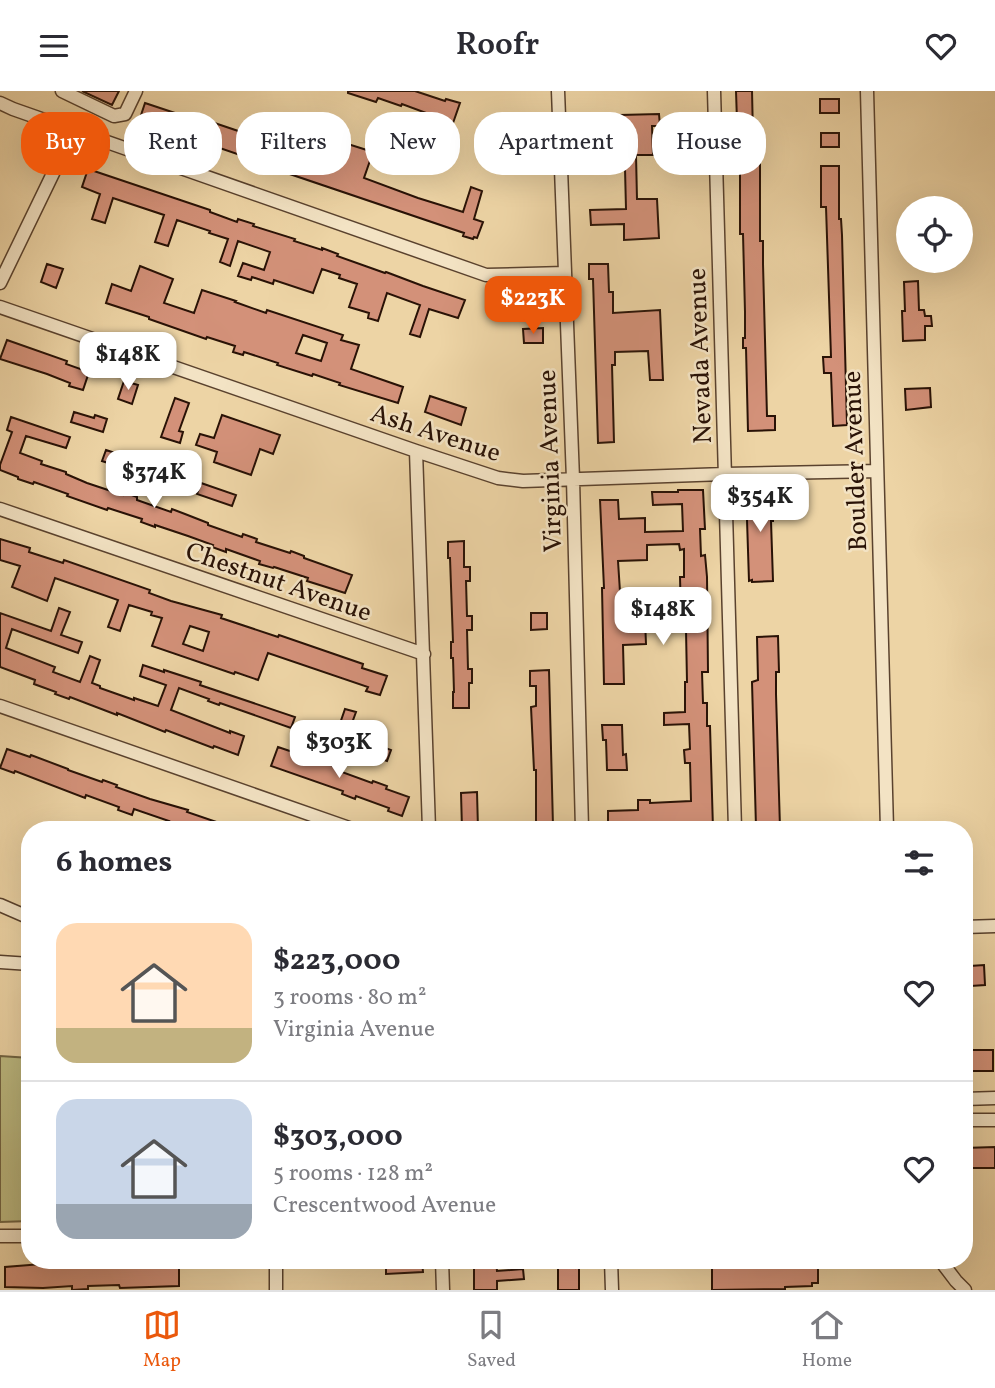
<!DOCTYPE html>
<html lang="en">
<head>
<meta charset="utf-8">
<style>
  body { margin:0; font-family:Vollkorn,serif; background:#f2f2f3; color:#2b2b33; height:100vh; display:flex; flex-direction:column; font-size:26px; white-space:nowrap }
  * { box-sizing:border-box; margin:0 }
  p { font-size:23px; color:#7c7c81 }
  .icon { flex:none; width:38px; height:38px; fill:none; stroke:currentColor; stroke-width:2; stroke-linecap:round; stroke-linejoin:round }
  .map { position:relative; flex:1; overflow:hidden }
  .sheet { position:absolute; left:21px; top:730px; width:952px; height:448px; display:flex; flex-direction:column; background:#fff; border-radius:28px; box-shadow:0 7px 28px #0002 }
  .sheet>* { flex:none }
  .top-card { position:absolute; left:21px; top:21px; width:954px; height:63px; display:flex; gap:14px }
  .buttons { position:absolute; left:896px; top:105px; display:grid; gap:14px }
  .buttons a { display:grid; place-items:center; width:77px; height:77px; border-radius:50%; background:#fff; box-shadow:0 7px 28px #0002; font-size:35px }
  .price { position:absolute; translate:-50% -60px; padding:0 16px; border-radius:14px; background:#fff; color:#222; font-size:23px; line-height:46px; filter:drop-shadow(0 2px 4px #0008) }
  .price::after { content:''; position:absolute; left:50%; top:42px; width:21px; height:16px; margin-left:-10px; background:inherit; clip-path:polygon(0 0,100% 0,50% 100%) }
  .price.current { background:#ea580c; color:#fff }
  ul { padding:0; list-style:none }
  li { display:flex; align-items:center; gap:21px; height:175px; padding:0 35px }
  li+li { border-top:2px solid #e1e1e2 }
  li span { display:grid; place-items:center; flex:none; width:196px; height:140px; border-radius:21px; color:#555 }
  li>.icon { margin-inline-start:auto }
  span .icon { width:84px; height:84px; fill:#fffc; stroke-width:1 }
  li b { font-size:30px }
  h2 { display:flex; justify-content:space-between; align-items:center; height:84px; padding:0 35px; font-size:30px }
  .tag { padding:0 24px; border-radius:28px; background:#fff; box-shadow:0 7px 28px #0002; font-size:24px; line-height:63px }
  .tag.current { background:#ea580c; color:#fff }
  header { display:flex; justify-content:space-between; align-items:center; height:91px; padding:0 35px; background:#fff; font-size:32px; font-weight:600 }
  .tabs { display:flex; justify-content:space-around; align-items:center; height:98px; border-top:2px solid #e1e1e2; background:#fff; font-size:19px; color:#7c7c81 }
  .tabs a { display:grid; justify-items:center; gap:4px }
  .tabs .current { color:#ea580c }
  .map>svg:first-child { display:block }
  .green { fill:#bebb82; stroke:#746644; stroke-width:2 }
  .building { fill:#d39179; stroke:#291206; stroke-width:2; fill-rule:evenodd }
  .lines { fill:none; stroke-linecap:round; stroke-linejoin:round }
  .minor-casing { stroke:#5a422e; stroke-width:15 }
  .minor { stroke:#f3e3c4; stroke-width:12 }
  .labels { text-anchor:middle; stroke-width:5; stroke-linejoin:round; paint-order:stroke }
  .street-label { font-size:26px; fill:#291206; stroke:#f3e3c4 }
</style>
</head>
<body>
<header><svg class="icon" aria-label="menu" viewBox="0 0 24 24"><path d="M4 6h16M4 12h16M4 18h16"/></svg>Roofr<svg class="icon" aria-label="heart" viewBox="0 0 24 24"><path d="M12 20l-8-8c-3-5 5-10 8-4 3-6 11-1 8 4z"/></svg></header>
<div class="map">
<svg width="995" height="1199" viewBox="0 0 995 1199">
  <rect width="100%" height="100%" fill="#edd4a5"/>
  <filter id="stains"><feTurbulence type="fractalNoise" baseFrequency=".00286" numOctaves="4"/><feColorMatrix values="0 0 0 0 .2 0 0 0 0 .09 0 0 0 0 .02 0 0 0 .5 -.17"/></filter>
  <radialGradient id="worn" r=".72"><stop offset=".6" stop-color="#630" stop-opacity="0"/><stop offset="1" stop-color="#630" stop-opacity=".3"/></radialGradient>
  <path class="green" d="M0 965 30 967V1130L0 1131Z"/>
  <path class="building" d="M82 0H119L112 14Z
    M348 0H415L445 10 446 8 460 12 453 32 402 13 401 15 378 7 376 11 348 2Z
    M736 0H752L753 44H760V150H763V173L767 325H775V339L748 340 746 257H743V247H745V221L743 143H740V30H737Z
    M820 8H839V22H820Z
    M145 12 193 28 194 25 250 44 243 65 179 43 177 48 162 43 163 38 139 30Z
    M659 23 660 35H652L653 64H636L637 108H657L659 147 624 149V133L591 134 590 119 626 118 624 37H620V24Z
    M281 29 336 47 335 49 373 61 364 87 418 107 463 121 471 96 482 100 474 128 483 131 477 147 474 146 473 148 463 145 464 142 272 77 282 44 276 43Z
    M821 42H839V56H821Z
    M821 75H839V128H841L842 144 847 334 833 335 831 282H824L823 266H831L826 116H821Z
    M88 78 210 119V121L237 131 238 128 254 133 253 135 295 148 294 150 322 159V157L338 163 337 165 385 182 386 181 423 195 465 209 458 227 429 218 420 246 410 243 420 214 387 202 378 230 368 227 369 222 349 216 357 193 339 187 340 184 322 178 313 202 274 189 273 193 252 186 251 189 238 185 243 172 264 179 270 161 238 150 230 175 220 171 228 148 209 142 210 140 177 129 168 155 155 151 164 124 113 107 105 132 92 128 100 103 82 96Z
    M47 173 63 178 56 197 41 191Z
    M589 173H608L609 201H613V222L660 219 663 289H650L648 260 615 261V274H612L614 351 598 352 593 188H589Z
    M140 175 173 188 164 212 194 222 202 199 236 210 235 211 266 222 267 219 343 244 341 249 359 254 351 278 403 296 398 312 339 294 340 292 313 283 312 285 277 274 278 272 244 261 243 264 233 261 235 255 207 246 206 248 149 228V226L106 212 112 193 131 200ZM303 244 327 252 321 270 296 262Z
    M918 190 919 219H924L925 225H931L932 235H925V249L903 250 902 220H905L904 191Z
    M543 237V252H524L523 238Z
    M7 249 67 270 66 273 89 281 83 299 69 295 70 292 47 283 0 268Z
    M124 290 138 294 132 313 118 308Z
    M930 297 931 316 906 319 905 298Z
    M430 305 466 317 461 334 425 321Z
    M175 307 189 312 179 340 183 341 180 352 161 346Z
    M74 321 94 327 95 324 107 328 103 341 71 331Z
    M222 324 280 344 273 363 260 358 251 384 214 371 217 361 196 354 200 343 214 347Z
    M11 326 70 346 66 357 26 345 20 362 42 370 41 373 66 381V383L87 392 123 404 124 401 137 406V409L171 421 172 418 185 423 208 432V434L242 446 243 443 257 448 256 451 290 462 291 460 304 465V467L352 484 345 502 307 490 308 487 274 476 273 477 259 473 260 470 226 458V461L212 456 213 454 188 445 155 434V436L141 431 142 428 108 417 107 419 67 405 68 403 34 391 33 393 18 388V386L0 379V374L12 341 7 339Z
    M106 359 130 367V365L143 369 142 371 166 378 161 391 149 387V385L102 370Z
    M201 392 236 404 232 415 197 403Z
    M773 397V430H771L773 490 752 491V489L749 490 746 398Z
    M678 399H703L705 438H700L701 465 705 464 707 486 708 581H702L703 612H707V635H710L713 738H638V734L608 735V720L638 719V709H650V712L691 710 690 672H685L684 659 690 658 689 633 664 634V622L685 621V591H687L686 539H680L679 525H681L680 486H684V458L680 459 679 453 647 454V469L618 470 621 516H648V528H645L646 553 623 554 624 593H604L602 497H604L600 409H618L619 428 645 427V441L683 440 682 413 653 414 652 401H678Z
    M0 448 30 457 29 461 63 472 64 469 150 499 149 502 171 510 222 524 221 527 278 546 279 544 363 573 362 577 387 585 380 604 366 600 368 596 268 562 258 589 235 581 234 583 152 555 162 527 151 524 152 521 129 514 120 540 108 536 118 509 55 487 47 510 12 496 20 475 0 469ZM190 535 209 541 203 560 183 553Z
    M464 450V476H470V490H466L467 525H472V539H467L468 578H472V592H469V617H453V601H454L453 567H451V551H453L450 467H448V451Z
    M59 517 70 521 61 544 82 551 78 562 12 538 6 557 55 576 53 581 80 591 90 565 100 569 92 592 100 595V597L134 609V607L158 615 166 594 140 585 143 574 164 581V579L201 591 200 594 295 626 291 637 220 612 219 614 208 610 209 608 179 597 171 619 230 642V640L244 645 238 664 214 655 213 657 166 639 165 641 117 622V624L70 606 69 608 55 603 56 601 34 593 35 589 0 576V522L51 540Z
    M531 522H547V538L531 539Z
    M778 545 779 581H776V603L780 737 759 738V736H756L752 591 758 589 757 546Z
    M549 579 553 735H536V679H534L531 616 536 615V595H530V580Z
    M345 618 356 621 348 643 391 659 387 670 339 653 338 658 304 645 307 634 336 644Z
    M602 634H622L623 664 626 663 627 679H607L606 649H603Z
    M278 656 340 677 339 680 372 692 373 690 387 695 386 698 409 706 402 725 388 720 389 717 356 705 355 708 342 703 343 700 271 675Z
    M7 658 30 666 31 664 68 678V679L102 691 103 689 117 694 116 696 150 708 188 719 187 721 234 737 233 738H183L167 733 169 730 134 718 132 724 118 719 119 716 86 704 85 707 15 680 14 682 0 677Z
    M477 701 478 738H462L461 702Z
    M984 874 985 894 971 895 970 875Z
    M969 959H993V980H969Z
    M995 1056V1077H964V1057Z
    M386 1169H422L423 1181 386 1183Z
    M496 1169 497 1180 523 1178 524 1188 497 1190V1199H474V1170Z
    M558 1169H575L576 1177 579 1176V1199H558Z
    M795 1171H818V1192H812V1195L785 1196V1198L712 1199V1177L795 1174Z
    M42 1173 43 1175 64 1176 110 1174V1177L179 1175V1195L120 1197 119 1194 88 1195V1198L72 1199V1195L43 1197 5 1196V1176Z"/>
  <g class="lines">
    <g class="minor-casing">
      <path id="minor" d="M62 0 114 25 125 23 136 0
        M558 0 573 388 582 738
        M714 0 735 738
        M867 0 887 738
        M0 12 13 18 486 184 565 182
        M0 192 74 39
        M0 216 416 360 498 387 523 390 725 383 877 380
        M416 360 429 738
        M0 418 424 563
        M0 615 352 738
        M0 814 30 827
        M964 836 995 835
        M0 871 30 873
        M964 1008 995 1007
        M964 1029H995
        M0 1145H30
        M276 1169V1199
        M442 1169 443 1199
        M611 1169 612 1199
        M940 1169 956 1190 965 1199"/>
    </g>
    <use href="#minor" class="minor"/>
  </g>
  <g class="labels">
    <g class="street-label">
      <text transform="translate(699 265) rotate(-92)" y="9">Nevada Avenue</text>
      <text transform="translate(436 341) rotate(18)" y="9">Ash Avenue</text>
      <text transform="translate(549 370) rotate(-92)" y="9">Virginia Avenue</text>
      <text transform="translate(854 370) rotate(-92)" y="9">Boulder Avenue</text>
      <text transform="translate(279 490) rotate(19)" y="9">Chestnut Avenue</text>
    </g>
  </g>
  <rect width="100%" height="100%" filter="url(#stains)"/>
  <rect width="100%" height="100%" fill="url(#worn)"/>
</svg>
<div class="buttons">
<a><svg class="icon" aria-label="locate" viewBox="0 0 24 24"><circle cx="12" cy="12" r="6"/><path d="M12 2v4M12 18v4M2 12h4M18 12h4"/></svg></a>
</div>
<b class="price current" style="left:533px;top:245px">$223K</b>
<b class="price" style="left:128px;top:301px">$148K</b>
<b class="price" style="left:154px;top:419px">$374K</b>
<b class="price" style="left:760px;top:443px">$354K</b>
<b class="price" style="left:663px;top:556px">$148K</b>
<b class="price" style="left:339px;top:689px">$303K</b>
<div class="top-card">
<a class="tag current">Buy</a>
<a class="tag">Rent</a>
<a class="tag">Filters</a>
<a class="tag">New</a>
<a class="tag">Apartment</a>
<a class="tag">House</a>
</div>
<section class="sheet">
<h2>6 homes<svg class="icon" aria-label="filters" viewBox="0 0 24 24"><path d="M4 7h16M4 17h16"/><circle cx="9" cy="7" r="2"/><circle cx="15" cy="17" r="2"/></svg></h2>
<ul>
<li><span style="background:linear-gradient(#ffd9b3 75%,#c2b280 0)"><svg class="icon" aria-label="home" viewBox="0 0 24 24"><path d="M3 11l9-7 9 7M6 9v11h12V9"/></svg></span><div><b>$223,000</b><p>3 rooms · 80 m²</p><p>Virginia Avenue</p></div><svg class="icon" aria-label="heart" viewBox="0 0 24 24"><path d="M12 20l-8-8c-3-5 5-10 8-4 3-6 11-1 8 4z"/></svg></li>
<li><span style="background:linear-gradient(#c9d6e8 75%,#9aa5b1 0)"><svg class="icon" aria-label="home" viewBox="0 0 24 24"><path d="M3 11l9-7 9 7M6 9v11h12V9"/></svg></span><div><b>$303,000</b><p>5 rooms · 128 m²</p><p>Crescentwood Avenue</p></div><svg class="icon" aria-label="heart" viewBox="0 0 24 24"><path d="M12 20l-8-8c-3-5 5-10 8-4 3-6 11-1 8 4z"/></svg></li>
</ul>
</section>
</div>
<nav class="tabs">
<a class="current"><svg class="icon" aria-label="map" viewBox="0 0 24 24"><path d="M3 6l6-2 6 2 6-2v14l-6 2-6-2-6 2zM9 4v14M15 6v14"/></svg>Map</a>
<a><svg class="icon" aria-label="saved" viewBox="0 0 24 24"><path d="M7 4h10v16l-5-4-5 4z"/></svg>Saved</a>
<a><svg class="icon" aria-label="home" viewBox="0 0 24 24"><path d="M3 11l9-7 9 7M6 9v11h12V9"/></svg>Home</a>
</nav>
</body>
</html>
